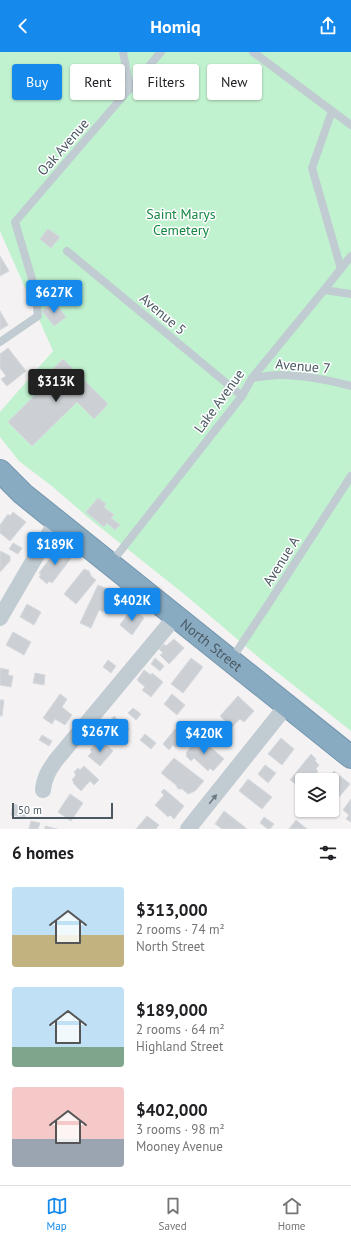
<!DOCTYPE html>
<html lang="en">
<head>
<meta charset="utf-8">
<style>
  body { margin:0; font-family:"PT Sans",sans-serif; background:#f2f2f2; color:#202124; height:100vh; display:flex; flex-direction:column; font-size:15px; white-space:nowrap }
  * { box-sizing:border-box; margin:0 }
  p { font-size:13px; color:#757577 }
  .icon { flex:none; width:22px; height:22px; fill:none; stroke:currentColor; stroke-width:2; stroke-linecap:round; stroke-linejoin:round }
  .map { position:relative; height:777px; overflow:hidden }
  .details { display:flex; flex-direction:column; background:#fff; flex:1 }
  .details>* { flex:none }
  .banner { position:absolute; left:12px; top:12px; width:327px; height:36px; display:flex; gap:8px }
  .buttons { position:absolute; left:295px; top:721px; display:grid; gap:8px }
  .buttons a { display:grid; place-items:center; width:44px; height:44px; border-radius:4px; background:#fff; box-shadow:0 1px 3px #0004; font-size:20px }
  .scale { position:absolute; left:12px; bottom:10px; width:101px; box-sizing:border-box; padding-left:4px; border:2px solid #495861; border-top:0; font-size:11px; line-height:14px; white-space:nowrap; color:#495861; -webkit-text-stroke:3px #fff; paint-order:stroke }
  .price { position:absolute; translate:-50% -34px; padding:0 9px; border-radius:4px; background:#158aec; color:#fff; font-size:13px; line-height:26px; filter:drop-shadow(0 1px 2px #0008) }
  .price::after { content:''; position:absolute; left:50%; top:24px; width:12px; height:9px; margin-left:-6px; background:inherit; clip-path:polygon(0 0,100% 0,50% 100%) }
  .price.on { background:#222; color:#fff }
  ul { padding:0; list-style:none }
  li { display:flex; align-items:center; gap:12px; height:100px; padding:0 12px }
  li span { display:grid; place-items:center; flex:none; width:112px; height:80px; border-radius:4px; color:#555 }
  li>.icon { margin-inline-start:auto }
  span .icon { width:48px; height:48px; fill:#fffc; stroke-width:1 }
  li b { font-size:17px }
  h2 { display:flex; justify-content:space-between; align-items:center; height:48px; padding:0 12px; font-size:17px }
  .chip { padding:0 14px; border-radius:4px; background:#fff; box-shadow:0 1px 3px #0004; font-size:14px; line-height:36px }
  .chip.on { background:#158aec; color:#fff }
  header { display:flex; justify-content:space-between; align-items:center; height:52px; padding:0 12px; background:#158aec; color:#fff; font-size:18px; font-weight:600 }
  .menu { display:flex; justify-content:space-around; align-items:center; height:56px; border-top:1px solid #e0e0e0; background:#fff; font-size:11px; color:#757577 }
  .menu a { display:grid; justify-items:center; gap:2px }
  .menu .on { color:#158aec }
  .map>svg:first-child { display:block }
  .green { fill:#c1f2cf }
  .building { fill:#ccd0d4; stroke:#d6d9de }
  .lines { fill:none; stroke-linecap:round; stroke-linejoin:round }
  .highway-casing { stroke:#7496ae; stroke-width:24 }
  .lane { stroke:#c0cbd2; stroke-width:8 }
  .street { stroke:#c0cbd2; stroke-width:16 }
  .highway { stroke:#89abc2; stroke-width:22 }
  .oneway { fill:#6d7a83 }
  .labels { text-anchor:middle; stroke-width:3; stroke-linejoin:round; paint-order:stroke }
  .street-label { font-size:14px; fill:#495861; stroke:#fff }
  .park-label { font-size:14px; fill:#158742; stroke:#fff }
</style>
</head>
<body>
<header><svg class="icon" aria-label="back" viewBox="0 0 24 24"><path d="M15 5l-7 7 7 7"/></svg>Homiq<svg class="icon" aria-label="share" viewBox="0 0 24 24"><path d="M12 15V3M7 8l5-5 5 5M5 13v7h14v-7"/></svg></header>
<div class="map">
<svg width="351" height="777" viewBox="0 0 351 777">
  <rect width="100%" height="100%" fill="#f4f2f2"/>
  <path class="green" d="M0 0H351V679L263 609 184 542 91 468 53 435 19 409 0 385V360L53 299 0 179Z"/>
  <path class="building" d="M48 177 60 185 51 196 40 187Z
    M0 204 9 219 0 224Z
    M54 250 66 265 54 274 42 259Z
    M0 259 8 273 0 278Z
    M8 296 26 319 7 334 1 327 6 324 0 316V302Z
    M63 307 108 352 94 367 77 350 32 394 8 370 44 334 40 331Z
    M98 446 106 452 104 455 114 463 111 466 120 473 115 478 107 471 104 475 86 460Z
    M13 460 26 470 10 489 0 481V473L8 462 10 464Z
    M13 491 22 496 18 502 9 497Z
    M57 497 64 499 72 505 52 531 49 529 47 532 39 525 41 522 39 521Z
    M0 499 10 504V509L0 520Z
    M84 517 89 519 91 524 96 528 76 552 64 542Z
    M98 533 112 539 103 560 99 558 91 576 80 571Z
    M27 552 41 560 34 573 20 565Z
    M132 556 144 566 132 583 120 573Z
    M13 580 31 590 24 603 6 593Z
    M174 587 184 596 169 612 160 603 163 601 159 597 164 592 166 594Z
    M155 606 164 614 160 619 151 612Z
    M191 606 203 615 183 641 171 632Z
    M108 608 116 614 111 621 103 615Z
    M0 616 9 618 8 623 13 624 11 635 0 633Z
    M144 618 151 623 152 621 163 630 151 645 142 638 145 635 137 628Z
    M35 621 45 623 44 633 33 631Z
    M60 642 67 647 62 655 72 663 65 673 55 667 52 672 43 666Z
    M172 642 185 653 177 663 164 652Z
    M238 644 254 659 244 670 240 667 232 675 220 664Z
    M0 648H4L2 664H0Z
    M133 656 141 662 136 668 128 661Z
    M114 664 129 677 117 691 102 678Z
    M175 677 185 686 176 696 173 693 169 698 163 692Z
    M145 682 156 691 151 697 140 688Z
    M42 683 52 689 49 694 39 688Z
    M199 685 224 707 213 719 210 716 208 719 194 706 191 709 186 704 187 702 186 701Z
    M281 686 294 697 282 713 268 702Z
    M102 689 113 699 100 714 88 704 92 700 90 698 95 692 97 694Z
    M311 702 316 707 315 709 319 713 316 717 318 719 311 728H302V737L290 728Z
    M174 706 204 729 195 739 188 742 182 737H178L176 733 161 721Z
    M265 713 276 721 268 731 258 722Z
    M84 714 99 728 94 733 90 729 81 739 73 731 74 730 72 728 76 723 74 720 78 716 80 718Z
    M334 719 350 732 334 751 332 749V728H326Z
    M248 727 272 745 262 757 239 739Z
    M164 737 184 754 174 767 170 763 168 765 155 753 164 743 161 740Z
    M70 742 83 751 71 769 58 760Z
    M351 747V770L346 767 349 763 343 758Z
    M13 752 27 755 25 765 11 763Z
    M224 759 246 776 245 777H222L215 772Z
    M147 764 159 773 156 777H136Z
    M264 765 274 772 270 777H268L260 771Z
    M296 768 307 777H289Z
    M31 769 40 771 38 777H29Z
    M45 774 57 777H45Z"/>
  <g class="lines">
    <g class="highway-casing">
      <g id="highway">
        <path id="s1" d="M0 419 23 442 351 705"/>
      </g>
    </g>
    <path class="lane" d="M123 0 130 37
      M253 0 351 73
      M332 59 312 116 341 217
      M67 199 242 344
      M324 238 351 242
      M0 290 38 264 35 237 15 170 161 0
      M252 326C261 325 271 323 280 323 304 323 328 328 351 334
      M111 511 242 344 252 326 324 238 351 204
      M231 608 271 548 351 424"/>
    <path class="street" d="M0 566 57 468
      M43 738C44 726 49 718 56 708L176 564
      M188 777 287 653"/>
    <use href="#highway" class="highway"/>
  </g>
  <defs><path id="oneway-solid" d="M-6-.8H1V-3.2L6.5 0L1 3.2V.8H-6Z"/></defs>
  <use class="oneway" href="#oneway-solid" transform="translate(213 747) rotate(-51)"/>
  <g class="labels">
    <g class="street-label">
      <text transform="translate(63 95) rotate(-49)" y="5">Oak Avenue</text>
      <text transform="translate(163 262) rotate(40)" y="5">Avenue 5</text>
      <text transform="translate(303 314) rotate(5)" y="5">Avenue 7</text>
      <text transform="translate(219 349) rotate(-54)" y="5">Lake Avenue</text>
      <text transform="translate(281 509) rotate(-58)" y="5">Avenue A</text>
      <text dy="5" stroke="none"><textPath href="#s1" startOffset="274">North Street</textPath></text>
    </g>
    <g class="park-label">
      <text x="181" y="167">Saint Marys<tspan x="181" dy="16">Cemetery</tspan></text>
    </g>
  </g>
</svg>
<div class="buttons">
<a><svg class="icon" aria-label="layers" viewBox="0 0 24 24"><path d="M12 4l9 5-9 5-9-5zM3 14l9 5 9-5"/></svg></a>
</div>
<div class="scale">50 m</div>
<b class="price" style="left:54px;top:262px">$627K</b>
<b class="price on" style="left:56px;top:351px">$313K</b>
<b class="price" style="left:55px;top:514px">$189K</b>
<b class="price" style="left:132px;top:570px">$402K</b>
<b class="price" style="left:100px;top:701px">$267K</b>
<b class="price" style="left:204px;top:703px">$420K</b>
<div class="banner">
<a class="chip on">Buy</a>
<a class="chip">Rent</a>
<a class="chip">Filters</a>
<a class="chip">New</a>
</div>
</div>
<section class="details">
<h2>6 homes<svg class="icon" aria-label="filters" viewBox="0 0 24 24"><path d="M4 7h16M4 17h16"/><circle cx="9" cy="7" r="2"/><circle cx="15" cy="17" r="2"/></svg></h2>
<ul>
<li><span style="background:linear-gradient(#bfe0f5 60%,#c2b280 0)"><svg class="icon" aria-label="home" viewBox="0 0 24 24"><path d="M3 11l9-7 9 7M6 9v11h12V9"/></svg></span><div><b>$313,000</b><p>2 rooms · 74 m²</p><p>North Street</p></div></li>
<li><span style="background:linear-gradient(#bfe0f5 75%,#7fa58c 0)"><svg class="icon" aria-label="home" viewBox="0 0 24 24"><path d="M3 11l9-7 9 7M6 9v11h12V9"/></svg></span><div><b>$189,000</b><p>2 rooms · 64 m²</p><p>Highland Street</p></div></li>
<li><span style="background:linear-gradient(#f6c9c9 65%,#9aa5b1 0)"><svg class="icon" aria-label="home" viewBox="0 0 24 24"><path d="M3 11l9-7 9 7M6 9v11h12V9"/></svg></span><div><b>$402,000</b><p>3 rooms · 98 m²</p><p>Mooney Avenue</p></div></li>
</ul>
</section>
<nav class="menu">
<a class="on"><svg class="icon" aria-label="map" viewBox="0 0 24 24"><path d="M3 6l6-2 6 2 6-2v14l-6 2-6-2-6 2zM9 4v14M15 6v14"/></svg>Map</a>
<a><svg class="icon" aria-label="saved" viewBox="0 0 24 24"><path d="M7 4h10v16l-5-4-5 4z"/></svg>Saved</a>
<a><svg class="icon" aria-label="home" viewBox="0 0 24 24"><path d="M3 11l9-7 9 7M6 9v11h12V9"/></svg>Home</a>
</nav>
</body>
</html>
